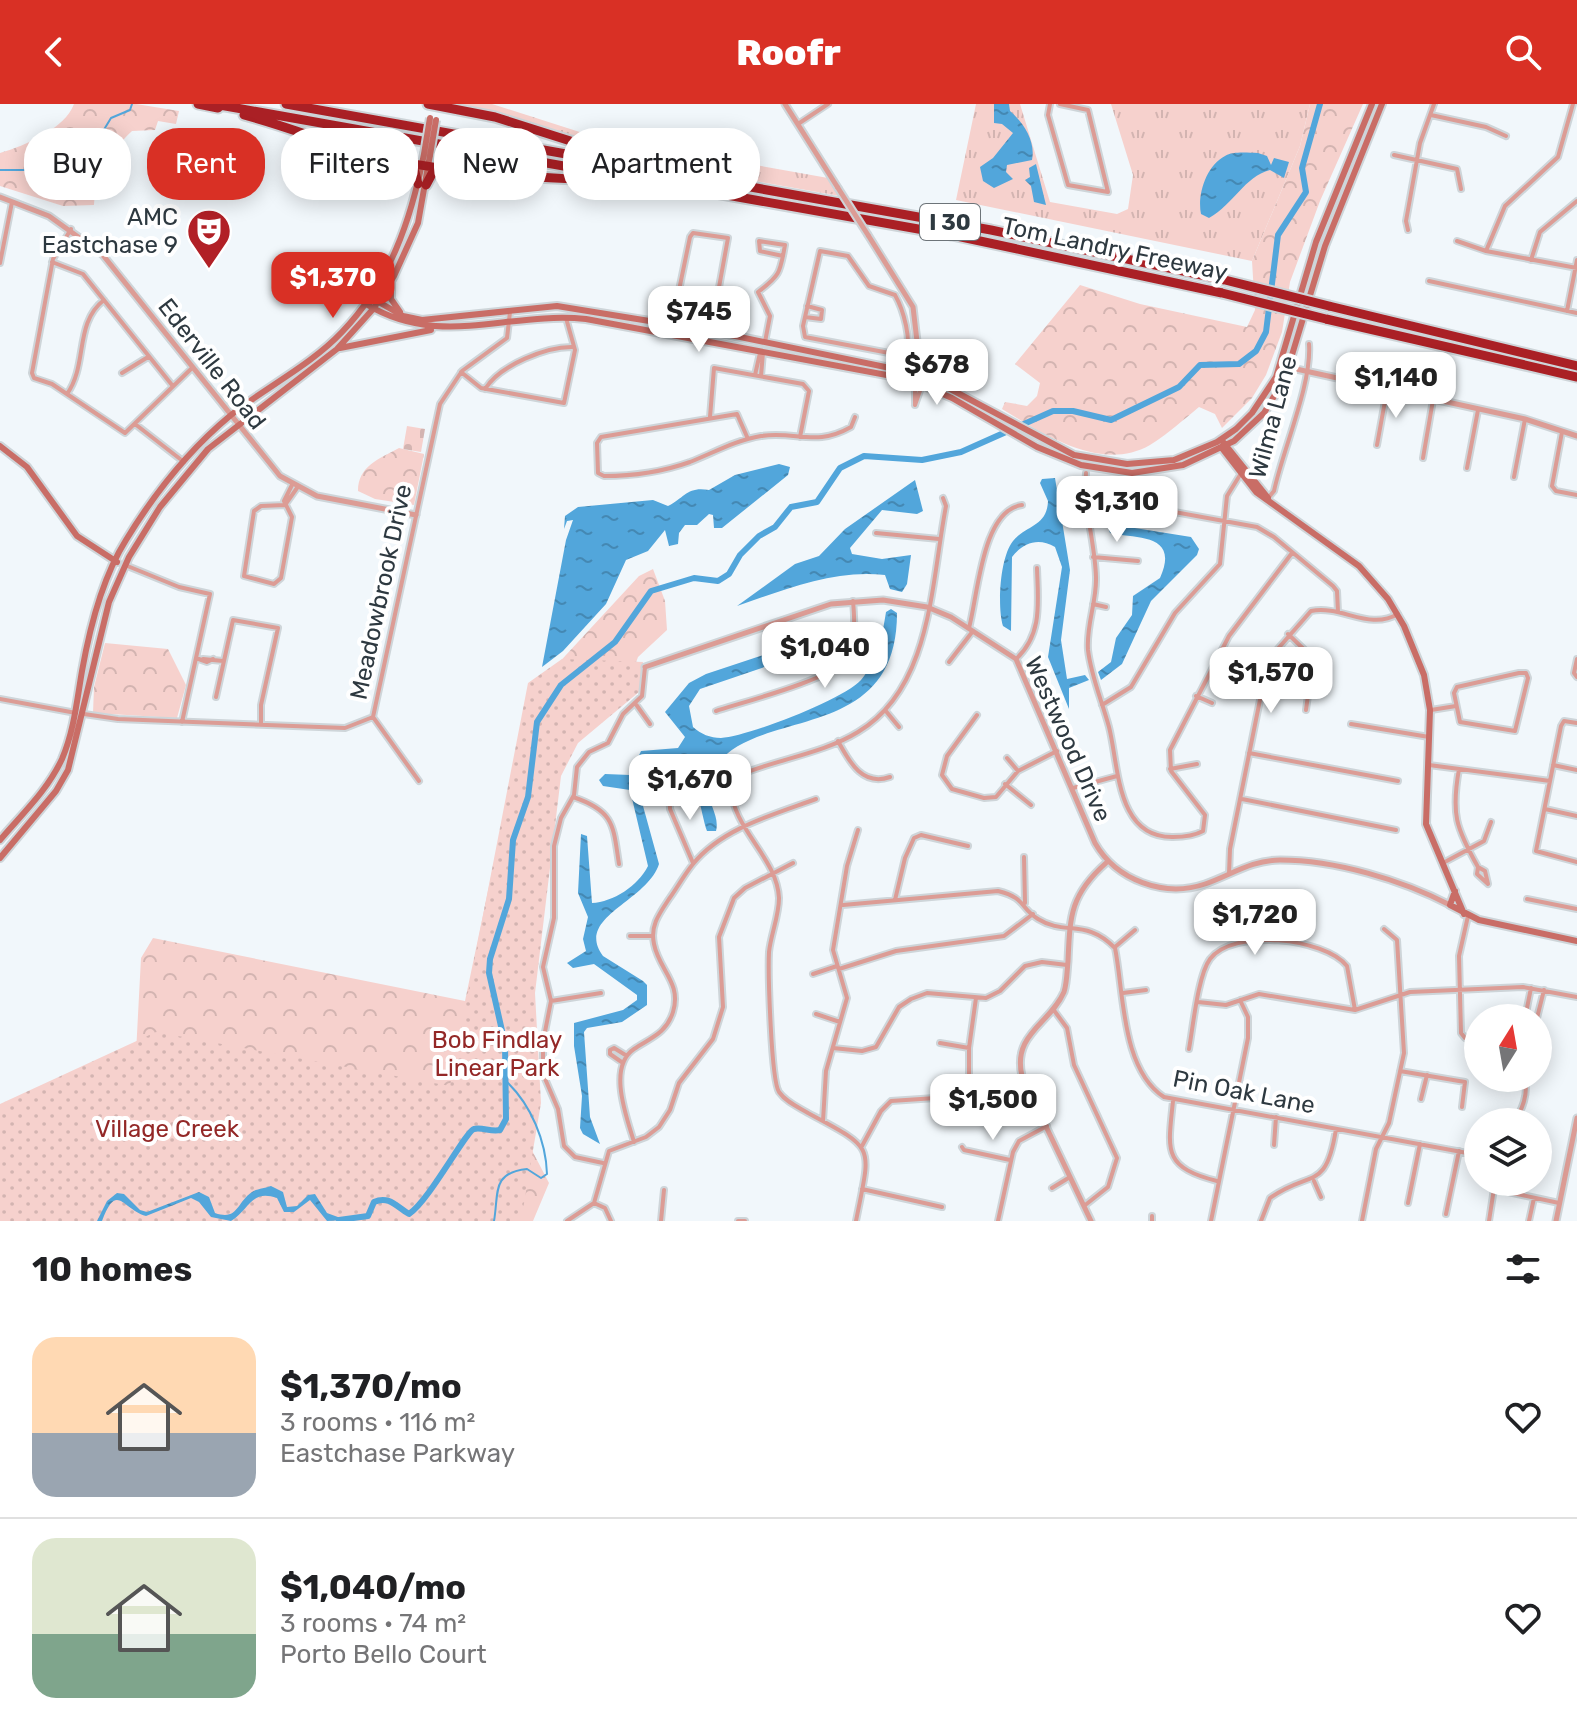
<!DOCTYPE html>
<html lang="en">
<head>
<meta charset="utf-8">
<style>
  body { margin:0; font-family:Rubik,sans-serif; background:#f2f2f2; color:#202124; height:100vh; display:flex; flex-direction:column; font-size:30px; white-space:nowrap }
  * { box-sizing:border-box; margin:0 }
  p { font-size:26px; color:#757577 }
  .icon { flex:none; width:44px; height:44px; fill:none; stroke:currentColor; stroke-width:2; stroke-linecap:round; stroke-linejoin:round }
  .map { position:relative; height:1117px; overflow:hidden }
  .side { display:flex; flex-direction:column; background:#fff; flex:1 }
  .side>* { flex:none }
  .guide { position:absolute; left:24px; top:24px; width:800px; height:72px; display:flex; gap:16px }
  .needle { width:52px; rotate:11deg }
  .buttons { position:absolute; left:1464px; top:900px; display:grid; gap:16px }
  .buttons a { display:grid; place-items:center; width:88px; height:88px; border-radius:50%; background:#fff; box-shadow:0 4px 20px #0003; font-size:40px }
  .price { position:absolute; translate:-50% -68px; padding:0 18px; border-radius:16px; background:#fff; color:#222; font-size:26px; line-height:52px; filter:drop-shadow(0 2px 4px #0008) }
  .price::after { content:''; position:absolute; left:50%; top:48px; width:24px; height:18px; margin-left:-12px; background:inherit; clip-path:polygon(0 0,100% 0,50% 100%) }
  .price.selected { background:#d93025; color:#fff }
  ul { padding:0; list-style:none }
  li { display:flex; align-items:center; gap:24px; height:200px; padding:0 32px }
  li+li { border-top:2px solid #e0e0e0 }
  li span { display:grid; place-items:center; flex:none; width:224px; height:160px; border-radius:24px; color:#555 }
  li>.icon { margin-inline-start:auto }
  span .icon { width:96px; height:96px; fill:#fffc; stroke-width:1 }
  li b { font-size:34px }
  h2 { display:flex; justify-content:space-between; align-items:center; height:96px; padding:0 32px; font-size:34px }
  .tag { padding:0 28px; border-radius:32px; background:#fff; box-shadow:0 4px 20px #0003; font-size:28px; line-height:72px }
  .tag.selected { background:#d93025; color:#fff }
  header { display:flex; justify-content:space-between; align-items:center; height:104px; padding:0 32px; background:#d93025; color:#fff; font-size:36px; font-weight:800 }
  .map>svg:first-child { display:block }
  .grass { fill:url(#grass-tufts) }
  .forest { fill:url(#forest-crowns) }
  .cemetery { fill:url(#cemetery-stones) }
  .park { fill:url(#park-dots) }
  .water { fill:url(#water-ripples) }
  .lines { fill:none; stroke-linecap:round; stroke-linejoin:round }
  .stream { stroke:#52a6db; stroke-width:2 }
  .river { stroke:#52a6db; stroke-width:6 }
  .minor-casing { stroke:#ced5d9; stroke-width:8 }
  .tertiary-casing { stroke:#ced5d9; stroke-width:9 }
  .secondary-casing { stroke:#ced5d9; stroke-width:10 }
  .motorway-casing { stroke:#ced5d9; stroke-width:13 }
  .minor { stroke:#dc9c95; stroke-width:4 }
  .tertiary { stroke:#dc9c95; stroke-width:5 }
  .secondary { stroke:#c96d66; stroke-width:6 }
  .motorway { stroke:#aa2025; stroke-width:9 }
  .tertiary-bridge-casing { stroke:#ced5d9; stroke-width:9; stroke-linecap:butt }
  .secondary-bridge-casing { stroke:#ced5d9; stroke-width:10; stroke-linecap:butt }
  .motorway-bridge-casing { stroke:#ced5d9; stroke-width:13; stroke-linecap:butt }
  .tertiary-bridge { stroke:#dc9c95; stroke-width:5 }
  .secondary-bridge { stroke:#c96d66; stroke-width:6 }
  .motorway-bridge { stroke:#aa2025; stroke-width:9 }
  .labels { text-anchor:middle; stroke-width:8; stroke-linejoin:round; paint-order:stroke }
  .shield { fill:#fff; stroke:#6d7479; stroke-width:2 }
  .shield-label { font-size:22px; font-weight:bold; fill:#2e3940 }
  .poi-label { font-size:24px; fill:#2e3940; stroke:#fff; text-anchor:end }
  .street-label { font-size:24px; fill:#2e3940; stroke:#fff }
  .park-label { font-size:24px; fill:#932827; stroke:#fff }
</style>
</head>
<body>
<header><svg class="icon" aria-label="back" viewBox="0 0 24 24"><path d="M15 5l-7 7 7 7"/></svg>Roofr<svg class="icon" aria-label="search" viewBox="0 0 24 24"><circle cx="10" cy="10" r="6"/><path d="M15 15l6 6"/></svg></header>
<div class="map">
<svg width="1577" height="1117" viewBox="0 0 1577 1117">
  <defs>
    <pattern id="grass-tufts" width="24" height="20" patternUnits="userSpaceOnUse" patternTransform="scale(2)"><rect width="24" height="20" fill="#f6d1cd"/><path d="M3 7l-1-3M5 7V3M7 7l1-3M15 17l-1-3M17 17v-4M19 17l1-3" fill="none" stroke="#d3b4b1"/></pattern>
    <pattern id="forest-crowns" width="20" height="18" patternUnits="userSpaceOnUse" patternTransform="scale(2)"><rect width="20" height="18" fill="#f6d1cd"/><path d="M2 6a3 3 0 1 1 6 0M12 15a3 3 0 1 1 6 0" fill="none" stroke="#d3b4b1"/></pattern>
    <pattern id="cemetery-stones" width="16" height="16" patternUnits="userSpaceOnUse" patternTransform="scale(2)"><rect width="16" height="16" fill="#f6d1cd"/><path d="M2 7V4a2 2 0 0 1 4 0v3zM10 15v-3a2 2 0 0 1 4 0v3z" fill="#d3b4b1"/></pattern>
    <pattern id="park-dots" width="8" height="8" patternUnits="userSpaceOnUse" patternTransform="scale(2)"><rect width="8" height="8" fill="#f6d1cd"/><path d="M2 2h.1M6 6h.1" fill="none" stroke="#d3b4b1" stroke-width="1.8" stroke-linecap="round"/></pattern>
    <pattern id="water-ripples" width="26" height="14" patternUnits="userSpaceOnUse" patternTransform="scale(2)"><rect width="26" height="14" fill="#52a6db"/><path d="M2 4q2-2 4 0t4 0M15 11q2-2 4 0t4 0" fill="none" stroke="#4488b3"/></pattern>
  </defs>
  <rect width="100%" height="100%" fill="#f1f7fb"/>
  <path class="grass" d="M454 0H492L589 31 828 74 840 92 687 65 578 39Z
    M976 0H1020L1050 98 1117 110 1128 105 1133 71 1111 0H1310L1300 42 1252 157 956 96Z"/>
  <path class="forest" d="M74 0H136L179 7 176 20 158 17 155 26 132 27C109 49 96 69 94 101L63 102 0 82V49C24 42 65 25 74 0Z
    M1310 0H1363L1320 97 1290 178 1282 228 1266 271 1252 294 1222 324 1215 310 1199 303C1183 316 1168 330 1150 341 1101 369 1043 330 1002 305L1005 298 1027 302 1037 292 1040 279 1015 260 1080 181 1140 200 1247 223 1255 206 1252 157 1300 42Z
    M399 344 424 350 414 401 375 395 358 387C358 362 379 355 399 344Z
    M653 465 665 497 667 526 638 553 633 567 588 618 555 663 513 1010 549 1079 533 1117H0V1026L136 949 141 854 153 834 465 897 529 591 639 472Z
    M105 539 168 545 186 581 177 614 93 609 94 583Z"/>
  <path class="cemetery" d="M407 322 425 325 421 348 403 345Z"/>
  <path class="park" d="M562 555 643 558 639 588 578 639 561 672 535 889 541 999 521 1117H0V1000L156 928 450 982 528 579Z"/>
  <path class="water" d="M994 0H1009L1010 7C1023 18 1036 37 1032 56L1007 61 1006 68 1013 75 994 84 983 77 980 63 993 54 1013 29 1002 20 994 19Z
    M1258 49 1267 52 1271 61 1274 54 1289 58 1284 74 1270 66C1244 73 1234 100 1209 114L1201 110C1197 91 1206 62 1225 52 1233 47 1248 49 1258 49Z
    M1036 60 1046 101 1034 98 1031 82 1025 76 1030 73 1029 64Z
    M779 360 790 363 788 371 722 424H714L713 411 709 410 697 421H685L679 429 678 440 669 442 665 426 648 447 626 456 606 500 563 547 542 563 566 436 573 416 567 417 564 425 565 412 578 403 653 396 668 402C685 393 688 382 709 386L735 371Z
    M1055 374 1070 466 1061 536 1067 575 1085 571 1089 576 1069 584V605L1048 553 1062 463 1055 443C1038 433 1023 439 1012 453L1011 527 1003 522C997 502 1000 453 1013 437 1026 421 1047 423 1048 397L1040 379 1042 375Z
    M915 376 923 407 917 410 882 406 850 444 852 450 882 455 911 451 907 480 902 488 890 485 885 471C834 465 784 486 737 502L795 460 819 452 845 425Z
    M1109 414 1116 421 1191 433 1199 445 1197 451 1151 497 1122 560 1101 576 1098 568 1111 558 1116 534 1132 511 1133 492 1160 474C1180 429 1137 435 1110 429L1107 420Z
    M891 505 897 509C897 646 746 599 712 669 700 694 721 708 716 727H707C698 702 695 632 650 662L646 657 642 662 640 691 659 760C647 798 574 813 603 852L643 877 647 881V901L622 918 587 924 584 928 590 1013 600 1040 583 1030 580 1024 582 992 574 942V919L623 906 637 896V891L594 860 573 864 567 859 586 847 583 835 588 813 578 789 581 730 587 732 592 799C613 798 638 782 648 762L630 686 603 682 599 676 605 670 630 671 641 647 678 644 685 633 665 608 689 579 706 570 824 531V541L820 544 700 585 689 602 693 623C701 630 710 634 721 634 747 633 844 595 861 576 878 556 882 533 886 508Z
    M271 1082 283 1088 287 1103 297 1102 308 1091 315 1090 327 1109 346 1116 327 1117 310 1096 294 1108H284L277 1094C251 1085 250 1105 231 1117L211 1113 199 1098 191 1094 146 1112C122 1105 117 1077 102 1117H97L107 1097 117 1089 124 1090 140 1106 147 1108 199 1088 209 1093 215 1109C238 1117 236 1099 252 1088 256 1085 266 1084 271 1082Z"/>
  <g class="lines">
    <path class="stream" d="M0 66H30L66 50 88 52 111 14 130 6 132 0
      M494 1117C499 1089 491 1069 527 1065L541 1074 547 1070C546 1037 531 1001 507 978"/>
    <path class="river" d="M339 1116 368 1112 374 1098C389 1091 397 1103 409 1110 429 1097 466 1027 474 1025 482 1023 491 1028 500 1026L506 1015 505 940 489 869 490 855 509 795 513 736 528 693 537 618 561 581 615 538 651 487 694 474 718 477 729 470 740 451 759 432 775 423 791 403 817 398 840 364 864 352 922 356 961 348 1053 307H1073L1111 316 1179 283 1200 261 1239 260 1256 247 1266 228 1278 131 1306 88 1302 64 1320 0"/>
    <g class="minor-casing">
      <path id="minor" d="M1050 0 1048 11 1068 81 1108 88 1088 6 1060 0
        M1431 11 1486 23 1506 32
        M798 20 828 0
        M1394 51 1457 65 1461 85
        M71 125 53 155 32 269 34 274 52 280 125 329 192 264
        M1408 126 1406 117 1420 39 1434 0
        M1457 137 1486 147 1577 164
        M820 147 848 152 869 182 895 191C903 205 913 238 905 252L805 233 803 222Z
        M1486 147 1505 102 1558 53 1573 0
        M1531 156 1540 128 1577 97
        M52 158 83 170 172 281
        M0 159 12 98
        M1429 177 1577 209
        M1567 207 1577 156
        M805 213 821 215 822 206 807 202
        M672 220 690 133 693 129 728 134 711 227
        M765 238 770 212 758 188C781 171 780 168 785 141L759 137 760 147 783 152
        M461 268 481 284 564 299 575 246 566 214
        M122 269 148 253
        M755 271 760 249
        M761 272 763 248
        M485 285C500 261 547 242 574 243
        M67 290C88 261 74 219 104 196
        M915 301V278
        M915 301 922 281
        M710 313 714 264 803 280 809 287 800 333
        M135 320 184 358
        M1562 328 1552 382 1556 387 1577 391
        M748 335 737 310 601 333 597 339 598 369 604 372C633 372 662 368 690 358 713 349 736 336 761 332 797 327 816 343 851 323L855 313
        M1377 341 1387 286
        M1423 354 1433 296
        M1467 364 1478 306
        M1086 369C1083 404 1095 438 1096 473 1097 497 1086 521 1088 546 1091 572 1102 597 1109 623 1119 662 1116 734 1173 733 1184 733 1194 732 1203 727L1205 711 1171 667 1170 646 1229 532 1292 449
        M1514 373 1525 315
        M1268 394 1274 387C1283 345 1312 280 1309 240
        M1085 397 1103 395 1257 423 1274 433 1333 482 1337 487 1338 508
        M285 401 261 402 254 407 244 472 274 480 281 474 292 413 284 397 292 381
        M285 401 297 384
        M876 429 939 435
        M1093 453 1138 457
        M125 461 179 483 210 490 182 618
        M1093 500 1106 503
        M969 524C978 491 982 406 1022 401
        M1288 530 1313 554 1306 606
        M196 554 207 558 213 555
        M203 555 223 557
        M1016 555C1043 530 1038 498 1037 464
        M1577 555 1574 569 1577 573
        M949 558 973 527
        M1519 569H1526L1528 574 1515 627 1460 618 1454 589 1457 583Z
        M1196 592 1212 599
        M216 593 233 516 278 524 261 601V620
        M0 595 76 609
        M635 599 650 620
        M1102 601 1131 583 1175 509 1220 460 1227 392 1240 371
        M885 606 899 623
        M1431 606 1456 602
        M716 607C740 599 832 575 844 557 856 538 855 519 853 497
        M84 610 118 615 345 624 373 613 440 300 462 267 507 234 510 208
        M977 611 947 652 942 671 952 685 984 694 996 693 1018 667 1057 647
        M373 613 419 677
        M1577 619 1564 617 1561 622 1536 747 1577 758
        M1351 620 1429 633
        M838 637C849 657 862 683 890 673
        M1249 649 1398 677
        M1007 654 1018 667
        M1429 661 1550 677
        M1553 661 1577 666
        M1170 665 1197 660
        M1459 665C1451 710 1456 724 1478 763L1477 770 1488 780 1485 767 1478 763
        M1005 680 1031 701
        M669 681 670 705 693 759
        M1073 684 1117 672
        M573 693C615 707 613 722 619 760
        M1242 695 1396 726
        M1545 705 1577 712
        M1024 753 1025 799
        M1443 759 1484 737 1491 718
        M1229 770 1230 745 1268 556 1311 507C1342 501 1369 527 1398 510
        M1527 795 1577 805
        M895 796 905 754 914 734 921 731 968 742
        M843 801 998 787C1026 794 1020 804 1038 815 1065 832 1086 814 1115 844 1124 888 1121 965 1164 993L1478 1051
        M630 832H653
        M1115 843 1135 826
        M839 865 896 847 1004 832 1033 810
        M813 870 837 862
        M1123 889 1146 886
        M551 897 601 889
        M1198 898 1226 901 1259 890 1355 906 1410 888 1523 883 1577 893
        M1053 905 1067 924 1074 961 1117 1054 1108 1083 1084 1102
        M816 910 840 918
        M1525 914 1531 884
        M1537 914 1544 886
        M1465 934 1461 929 1459 852 1468 812
        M940 939 969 944
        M833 944 862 947 876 943 899 903 911 895 927 889 986 894 1000 887 1025 862 1042 858 1067 861
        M1189 945C1193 923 1198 871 1210 855 1233 824 1324 834 1347 862L1355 906
        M623 959 610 950V946L614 944 627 952
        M1400 967 1465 978 1462 1003
        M969 994V944L976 894
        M1421 995 1427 971
        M1173 997C1168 1046 1162 1063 1217 1077
        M1504 1011 1512 1018
        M823 1017 826 967 847 894 833 846 847 762 858 726
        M1512 1018C1523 1008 1529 987 1524 974
        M634 1038C627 1014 607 963 634 945 650 934 666 930 673 908 682 879 659 866 654 840 650 822 659 810 669 795 677 784 684 771 693 760 722 724 775 710 816 695
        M1274 1041 1276 1013
        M862 1042 881 1007 891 997 950 993 987 996 1026 980
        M962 1043 964 1046 1010 1056
        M603 1059 575 1053 564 1042 558 1005 543 970V938L551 897 543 863 554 814V742L561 714 574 691 577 663 589 648 608 639 623 610 642 592 645 563
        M1314 1077 1321 1093
        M1052 1084 1070 1073
        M862 1085 942 1103
        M1494 1085 1559 1099
        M594 1099 605 1104 611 1117
        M1408 1099 1420 1040
        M1446 1110 1459 1047
        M1152 1112V1117
        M567 1117 594 1099 609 1047 646 1033 659 1023 670 1006 679 979 713 935 723 903 719 833 734 794 745 784 793 759
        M661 1117 664 1086
        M738 1117H745
        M856 1117C871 1040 877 1046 808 1009 798 1003 786 998 779 988 771 976 768 867 769 848 771 830 779 812 779 794 777 753 732 725 731 683L742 670C779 655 824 649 858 628 932 584 931 479 946 402L943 394
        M998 1117 1013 1048 1019 1037 1047 1022
        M1211 1117 1248 934V913L1240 896
        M1261 1117 1270 1094C1310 1065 1326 1089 1336 1025
        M1362 1117 1376 1045 1389 1019 1404 949 1397 836 1384 825
        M1489 1117 1495 1078
        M1529 1117 1534 1094"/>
    </g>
    <g class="tertiary-casing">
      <path id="tertiary" d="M785 0 838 84
        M0 93 49 112 102 150 280 372 317 392 416 411
        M868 131 913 203 922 280
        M1287 263 1525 315 1577 332
        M645 563 831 500 883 496 927 503 951 513 1016 555 1095 739C1116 776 1164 794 1205 780 1231 771 1252 756 1280 756 1335 756 1402 776 1450 801
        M1091 1117 1022 972C1012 930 1050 920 1064 888 1067 879 1067 867 1068 857 1070 812 1070 791 1106 759
        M1556 1117 1577 1014"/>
    </g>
    <g class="secondary-casing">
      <path id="secondary" d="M391 179V195L400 208
        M370 193 403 212 422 216 557 202 711 227 924 271 1074 351 1127 360 1174 356 1217 338 1236 325 1252 309 1276 273 1316 138 1372 0
        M366 200C440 245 507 207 586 215L908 275 952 294 1037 343 1081 361 1132 369 1183 361 1234 337 1264 309 1285 274 1325 142 1382 0
        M340 244 431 226
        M922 258 932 271
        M1223 338 1268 394
        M0 342 27 363 77 432 117 458
        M1221 343 1256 388 1359 462 1388 495 1404 522 1424 571 1430 606 1426 720 1464 810
        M0 736C22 710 47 687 62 655 74 627 77 596 82 567 90 522 102 474 126 436 154 390 190 345 231 311 266 283 311 261 342 228 390 178 411 116 424 50
        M0 754 56 687 68 666 109 498 129 453 160 403 208 345 337 245 374 204 394 172 418 119 430 51
        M1455 787 1450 801 1479 816 1577 837"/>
    </g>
    <g class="motorway-casing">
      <path id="motorway" d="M198 0 218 4
        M214 0 952 131 1222 189
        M286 0 991 126 1225 176
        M428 0 495 13 627 55
        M244 11C287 22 329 40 372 51 454 72 537 72 621 78
        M406 58 415 68 418 80
        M426 81 433 68 442 64
        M1329 202 1577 262
        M1326 215 1577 273"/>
    </g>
    <use href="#minor" class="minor"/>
    <use href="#tertiary" class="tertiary"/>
    <use href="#secondary" class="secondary"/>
    <use href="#motorway" class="motorway"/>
    <g class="tertiary-bridge-casing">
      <path id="tertiary-bridge" d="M838 84 868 131"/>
    </g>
    <g class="secondary-bridge-casing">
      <path id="secondary-bridge" d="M424 50 430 14
        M430 51 436 16"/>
    </g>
    <g class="motorway-bridge-casing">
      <path id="motorway-bridge" d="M1225 176 1329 202
        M1222 189 1326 215"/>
    </g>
    <use href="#tertiary-bridge" class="tertiary-bridge"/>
    <use href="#secondary-bridge" class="secondary-bridge"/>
    <use href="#motorway-bridge" class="motorway-bridge"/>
  </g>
  <defs>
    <g id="theatre-pin" transform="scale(2.3)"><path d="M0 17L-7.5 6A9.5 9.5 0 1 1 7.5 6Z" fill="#b12026" stroke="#fff"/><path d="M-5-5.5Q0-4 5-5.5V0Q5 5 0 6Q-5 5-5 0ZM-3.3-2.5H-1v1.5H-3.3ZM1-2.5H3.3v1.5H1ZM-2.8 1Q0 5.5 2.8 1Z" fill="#fff"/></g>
  </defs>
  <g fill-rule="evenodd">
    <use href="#theatre-pin" x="209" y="127"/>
  </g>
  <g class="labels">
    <rect class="shield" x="920" y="100" width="60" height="36" rx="6"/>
    <g class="shield-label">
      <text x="950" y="126">I 30</text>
    </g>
    <g class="poi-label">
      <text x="178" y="121">AMC<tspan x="178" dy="28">Eastchase 9</tspan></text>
    </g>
    <g class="street-label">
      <text transform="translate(1115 145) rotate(12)" y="8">Tom Landry Freeway</text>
      <text transform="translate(212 260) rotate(52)" y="8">Ederville Road</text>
      <text transform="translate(1273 313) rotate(-75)" y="8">Wilma Lane</text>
      <text transform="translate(381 488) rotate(-78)" y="8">Meadowbrook Drive</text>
      <text transform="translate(1068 635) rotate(66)" y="8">Westwood Drive</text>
      <text transform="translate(1244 988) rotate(11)" y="8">Pin Oak Lane</text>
    </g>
    <g class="park-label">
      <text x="497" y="944">Bob Findlay<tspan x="497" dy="28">Linear Park</tspan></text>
      <text x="167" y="1033">Village Creek</text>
    </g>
  </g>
</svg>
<div class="buttons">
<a><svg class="needle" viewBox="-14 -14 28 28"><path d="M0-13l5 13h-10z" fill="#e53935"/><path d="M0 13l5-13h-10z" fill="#757577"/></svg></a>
<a><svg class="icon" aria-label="layers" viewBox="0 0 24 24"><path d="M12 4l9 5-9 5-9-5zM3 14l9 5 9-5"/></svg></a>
</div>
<b class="price selected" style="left:333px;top:216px">$1,370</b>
<b class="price" style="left:699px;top:250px">$745</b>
<b class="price" style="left:937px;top:303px">$678</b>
<b class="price" style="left:1396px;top:316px">$1,140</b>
<b class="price" style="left:1117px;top:440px">$1,310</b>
<b class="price" style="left:825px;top:586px">$1,040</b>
<b class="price" style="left:1271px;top:611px">$1,570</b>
<b class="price" style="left:690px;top:718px">$1,670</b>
<b class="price" style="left:1255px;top:853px">$1,720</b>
<b class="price" style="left:993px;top:1038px">$1,500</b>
<div class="guide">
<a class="tag">Buy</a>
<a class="tag selected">Rent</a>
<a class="tag">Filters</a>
<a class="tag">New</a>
<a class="tag">Apartment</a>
</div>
</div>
<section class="side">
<h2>10 homes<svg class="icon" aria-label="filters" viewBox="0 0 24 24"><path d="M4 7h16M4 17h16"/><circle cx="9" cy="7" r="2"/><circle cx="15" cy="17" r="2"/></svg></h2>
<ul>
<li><span style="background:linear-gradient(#ffd9b3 60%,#9aa5b1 0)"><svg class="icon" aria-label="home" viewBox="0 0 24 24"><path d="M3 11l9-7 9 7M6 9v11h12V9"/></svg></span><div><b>$1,370/mo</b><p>3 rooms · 116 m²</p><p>Eastchase Parkway</p></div><svg class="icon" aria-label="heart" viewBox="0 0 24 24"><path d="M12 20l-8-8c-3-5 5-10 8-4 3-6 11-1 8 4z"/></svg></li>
<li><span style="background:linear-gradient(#dfe7d0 60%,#7fa58c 0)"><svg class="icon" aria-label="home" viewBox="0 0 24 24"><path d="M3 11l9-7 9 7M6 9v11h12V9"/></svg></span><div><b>$1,040/mo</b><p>3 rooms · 74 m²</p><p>Porto Bello Court</p></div><svg class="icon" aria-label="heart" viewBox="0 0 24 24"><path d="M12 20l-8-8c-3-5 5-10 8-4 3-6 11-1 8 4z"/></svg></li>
</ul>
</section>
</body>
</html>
